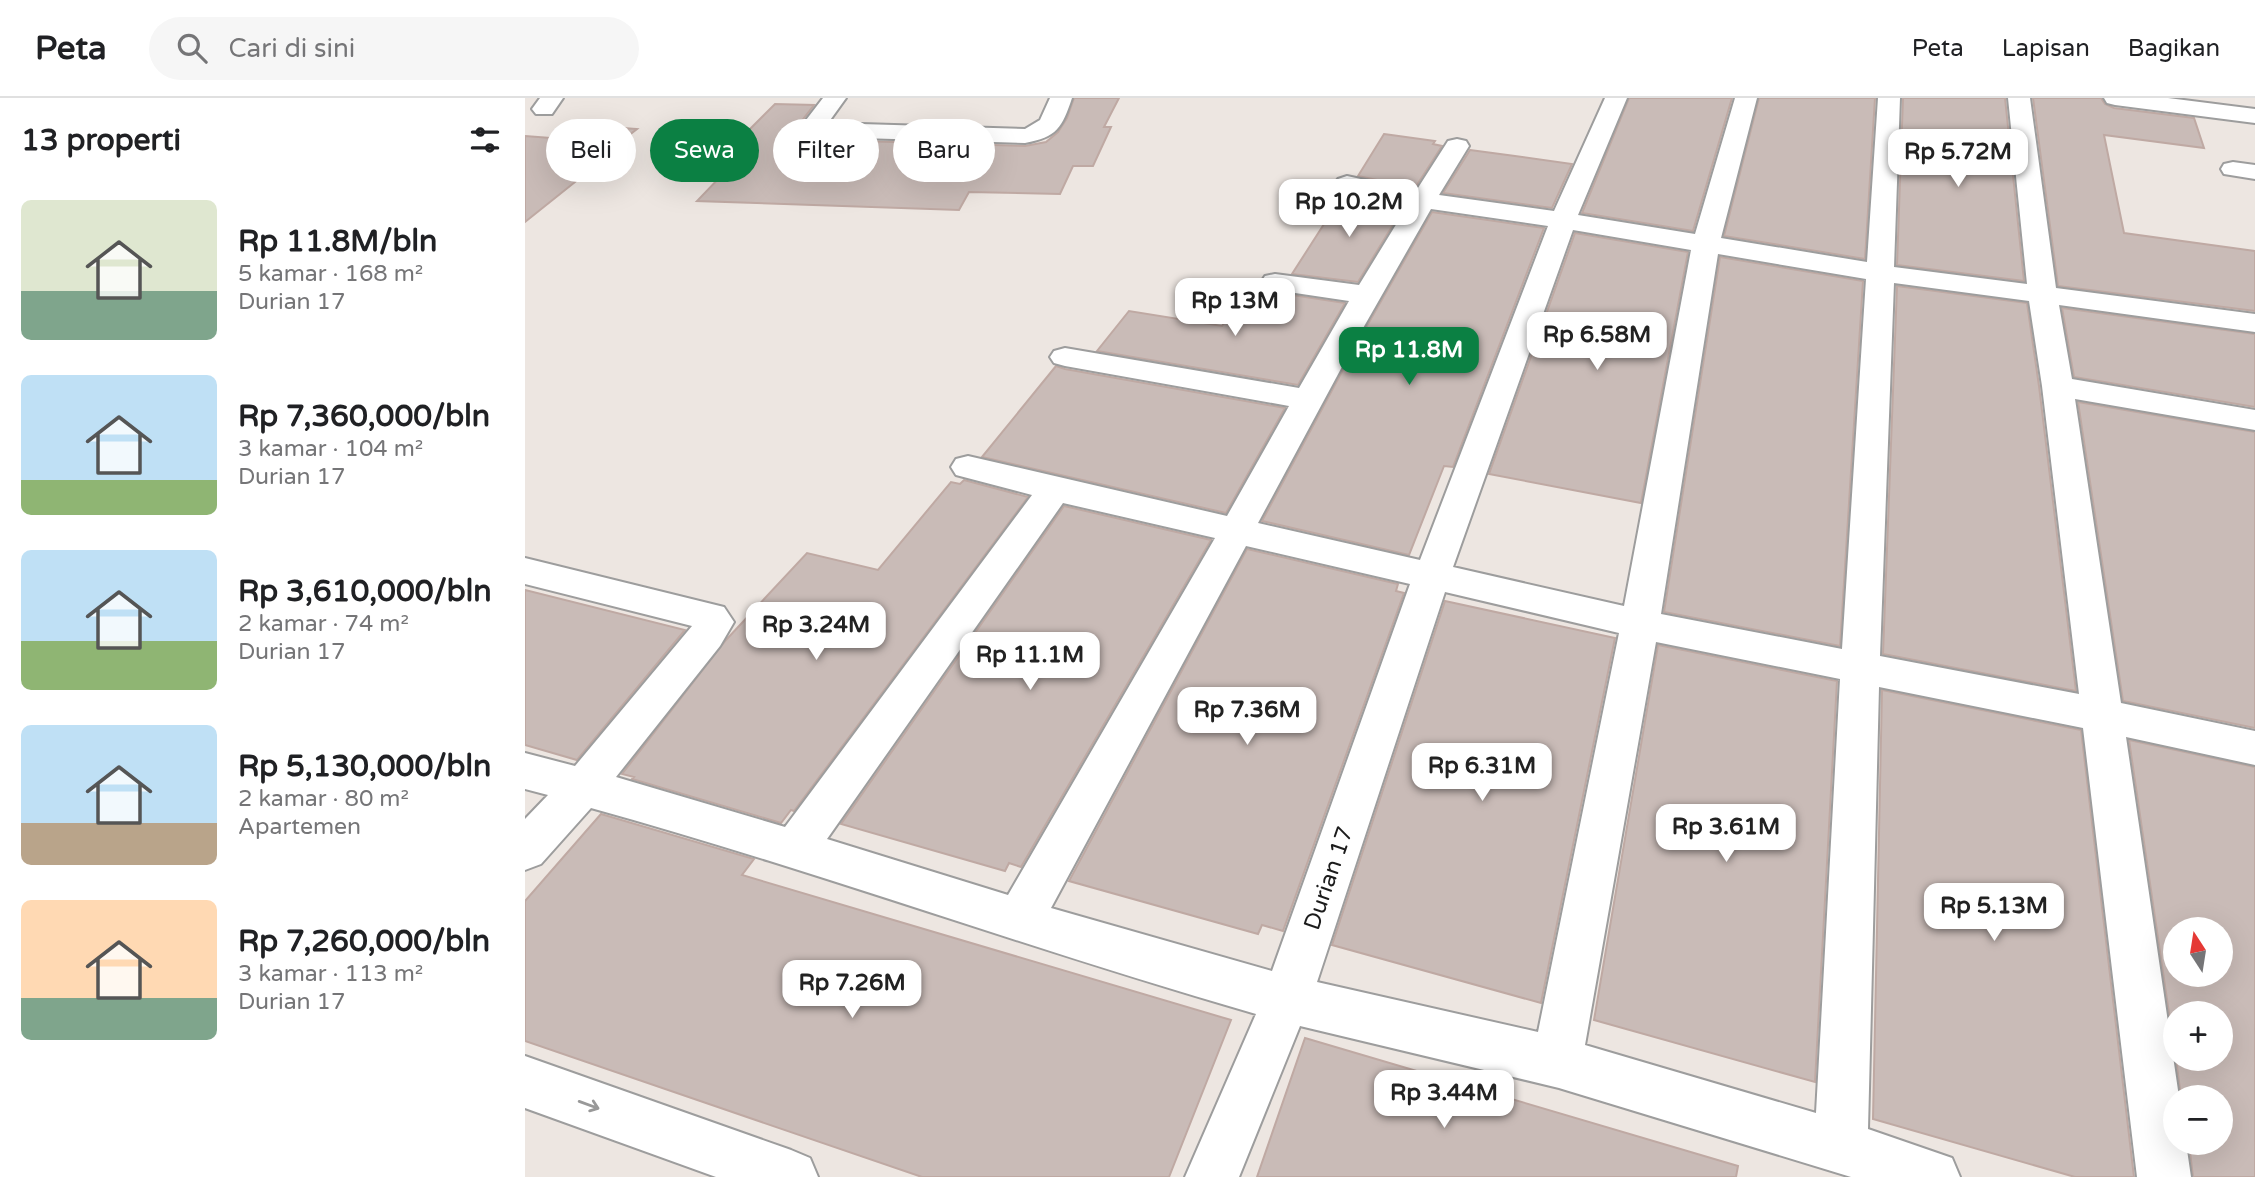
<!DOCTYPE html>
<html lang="id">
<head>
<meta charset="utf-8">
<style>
  body { margin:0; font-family:"Varela Round",sans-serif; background:#f6f6f6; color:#202124; height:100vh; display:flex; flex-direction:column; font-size:26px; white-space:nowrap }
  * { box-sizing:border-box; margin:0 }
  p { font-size:23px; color:#757577 }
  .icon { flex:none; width:38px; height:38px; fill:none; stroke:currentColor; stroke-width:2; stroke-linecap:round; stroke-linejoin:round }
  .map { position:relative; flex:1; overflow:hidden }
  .sheet { display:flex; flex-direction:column; background:#fff; width:525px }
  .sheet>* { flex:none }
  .hud { position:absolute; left:21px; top:21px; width:665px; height:63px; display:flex; gap:14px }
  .needle { width:46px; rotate:348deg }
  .fabs { position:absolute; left:1638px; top:819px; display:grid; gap:14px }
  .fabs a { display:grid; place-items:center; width:70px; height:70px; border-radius:50%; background:#fff; box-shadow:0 7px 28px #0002; font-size:35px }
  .price { position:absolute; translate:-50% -60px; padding:0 16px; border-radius:14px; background:#fff; color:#222; font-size:23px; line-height:46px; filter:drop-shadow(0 2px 4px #0008) }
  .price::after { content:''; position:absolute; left:50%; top:42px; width:21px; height:16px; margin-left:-10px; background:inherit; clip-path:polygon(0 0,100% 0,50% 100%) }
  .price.current { background:#0b8043; color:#fff }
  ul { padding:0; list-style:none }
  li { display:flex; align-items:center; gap:21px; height:175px; padding:0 21px }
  li span { display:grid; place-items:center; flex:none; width:196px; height:140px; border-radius:10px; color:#555 }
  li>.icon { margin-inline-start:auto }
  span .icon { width:84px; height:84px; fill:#fffc; stroke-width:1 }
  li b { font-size:30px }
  h2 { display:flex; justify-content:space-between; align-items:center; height:84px; padding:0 21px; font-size:30px }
  .chip { padding:0 24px; border-radius:32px; background:#fff; box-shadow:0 7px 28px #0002; font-size:24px; line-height:63px }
  .chip.current { background:#0b8043; color:#fff }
  header { display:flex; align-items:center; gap:42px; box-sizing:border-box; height:98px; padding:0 35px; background:#fff; border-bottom:2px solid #e0e0e0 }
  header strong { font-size:33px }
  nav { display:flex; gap:38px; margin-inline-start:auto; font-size:24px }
  .search { width:490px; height:63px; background:#f6f6f6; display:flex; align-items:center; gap:18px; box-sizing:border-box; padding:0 24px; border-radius:38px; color:#757577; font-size:26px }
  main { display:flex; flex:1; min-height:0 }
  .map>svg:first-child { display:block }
  .building { fill:#c9bbb7; stroke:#bfa9a3; stroke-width:2; fill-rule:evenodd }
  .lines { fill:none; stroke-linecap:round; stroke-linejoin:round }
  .minor-casing { stroke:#9d9d9d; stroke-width:4 }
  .minor { fill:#fff; fill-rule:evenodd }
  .oneway { stroke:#999 }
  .labels { text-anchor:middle; stroke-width:6; stroke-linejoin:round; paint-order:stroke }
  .street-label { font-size:23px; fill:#1c1c1c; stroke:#fff }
</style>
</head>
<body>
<header>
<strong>Peta</strong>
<div class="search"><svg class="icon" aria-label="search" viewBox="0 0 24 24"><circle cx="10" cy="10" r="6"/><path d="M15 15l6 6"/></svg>Cari di sini</div>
<nav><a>Peta</a><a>Lapisan</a><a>Bagikan</a></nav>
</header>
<main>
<section class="sheet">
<h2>13 properti<svg class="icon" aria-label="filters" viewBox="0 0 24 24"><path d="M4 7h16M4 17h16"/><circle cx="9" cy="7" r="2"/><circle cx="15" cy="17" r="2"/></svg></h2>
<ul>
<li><span style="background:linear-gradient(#dfe7d0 65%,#7fa58c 0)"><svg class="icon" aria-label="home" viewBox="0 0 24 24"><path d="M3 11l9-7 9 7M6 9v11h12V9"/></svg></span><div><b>Rp 11.8M/bln</b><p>5 kamar · 168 m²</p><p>Durian 17</p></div></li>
<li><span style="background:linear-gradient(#bfe0f5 75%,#8fb573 0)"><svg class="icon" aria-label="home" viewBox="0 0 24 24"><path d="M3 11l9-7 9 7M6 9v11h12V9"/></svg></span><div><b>Rp 7,360,000/bln</b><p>3 kamar · 104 m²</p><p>Durian 17</p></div></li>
<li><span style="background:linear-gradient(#bfe0f5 65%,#8fb573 0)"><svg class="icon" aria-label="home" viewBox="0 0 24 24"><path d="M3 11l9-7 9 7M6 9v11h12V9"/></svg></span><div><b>Rp 3,610,000/bln</b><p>2 kamar · 74 m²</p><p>Durian 17</p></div></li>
<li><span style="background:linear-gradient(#bfe0f5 70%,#b9a48a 0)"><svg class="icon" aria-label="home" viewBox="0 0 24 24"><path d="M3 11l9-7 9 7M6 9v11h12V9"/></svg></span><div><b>Rp 5,130,000/bln</b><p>2 kamar · 80 m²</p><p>Apartemen</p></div></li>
<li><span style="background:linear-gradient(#ffd9b3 70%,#7fa58c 0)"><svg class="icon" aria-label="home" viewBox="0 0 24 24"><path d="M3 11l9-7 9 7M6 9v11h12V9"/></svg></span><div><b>Rp 7,260,000/bln</b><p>3 kamar · 113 m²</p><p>Durian 17</p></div></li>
</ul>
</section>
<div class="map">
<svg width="1730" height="1079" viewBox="0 0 1730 1079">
  <rect width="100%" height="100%" fill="#ede6e1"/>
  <path class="building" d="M549 0H594L579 29H586L568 68H548L535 96 444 94 434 112 172 103 199 75H181L250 6 289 7 276 24 279 31 275 36 301 42 500 48 521 44 533 34 542 20Z
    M1104 0H1207L1168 133 1057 115Z
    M1234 0H1350L1340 161 1199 138Z
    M1378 0H1480L1499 183 1372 167Z
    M1508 0H1576L1580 6 1589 10 1669 20 1679 50 1579 37 1599 135 1730 153V213L1533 188Z
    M58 27 112 31 85 52H90L0 124V38L39 41Z
    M859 36 910 43 908 46 917 48 890 90 833 78Z
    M945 52 990 58 1047 66 1027 110 918 95Z
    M819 95 879 109 833 184 767 176Z
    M907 114 1019 130 928 369 919 368 884 457 737 423 835 240Z
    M1050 135 1163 154 1116 405 964 376Z
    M1195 159 1338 183 1315 548 1139 514Z
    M1372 188 1502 205 1514 288 1551 593 1358 556Z
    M721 194 751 199 754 195 820 205 773 287 572 253 604 213 697 228Z
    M1537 210 1730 236V309L1549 279Z
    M531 268 540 271 760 310 701 415 457 359Z
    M1553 304 1730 334V630L1598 603Z
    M439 382 503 399 269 713 266 712 256 725 107 681 109 679 97 676 201 542 282 455 353 472 426 384 435 386Z
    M539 408 686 442 496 769 484 765 480 773 316 726Z
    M722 451 873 486 871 493 879 495 758 833 737 827 733 836 544 783Z
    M0 492 160 532 52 662 0 647Z
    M920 503 1090 540 1016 905 807 847Z
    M1133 547 1312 583 1290 984 1069 922Z
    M1357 592 1556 632 1609 1079H1550L1348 1021Z
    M1604 642 1730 669V1079H1668L1664 1045H1696V999H1656L1651 961H1696V915H1650V956ZM1650 831H1696V877H1650Z
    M76 716 229 761 217 777 706 922 644 1079H397L0 943V803Z
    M780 940 1213 1068 1211 1079H732Z"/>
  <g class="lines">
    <g class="minor-casing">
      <path id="minor" d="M15 0H38L27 16H11L7 11Z
        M298 0H321L303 25 500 31 515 22 525 0H547C537 30 532 39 500 45L302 39 285 35 278 26Z
        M1080 0H1102L1053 117 1170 136 1210 0H1232L1196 140 1342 164 1353 0H1375L1369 169 1502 186 1483 0H1505L1531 190 1730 216V234L1534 207 1547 281 1730 312V332L1550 301 1596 605 1730 633V667L1601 639 1654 999H1650V1045H1661L1666 1079H1612L1558 630 1354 589 1343 1031 1427 1060 1435 1079H1326L1034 990 775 928 714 1079H660L731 916C508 852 290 772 66 710L16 766 0 772V721L23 697 0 691V655L50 668 167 528 0 486V460L199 509 209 524 195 548 91 679 260 729 507 397 431 377 426 369 431 361 443 358 702 418 764 308 540 268 529 265 525 259 529 253 540 250 774 290 824 203 750 192 740 190 736 184 740 178 750 176 834 187 883 107 813 91 809 86 813 81 822 78 891 93 923 43 932 41 941 43 944 48 914 97 1029 113ZM906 111 1023 128 895 462 733 425 833 239ZM1048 132 1166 152 1099 508 928 469ZM1193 156 1341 181 1317 551 1136 516ZM1369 185 1504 203 1517 288 1554 596 1355 558ZM538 405 690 440 483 797 302 741ZM721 448 885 486 747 873 526 810ZM920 494 1094 535 1013 934 792 884ZM1131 544 1315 581 1291 1015 1060 947Z
        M1579 0H1643L1730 11V25L1590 7 1582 5Z
        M1708 64 1730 67V81L1699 76 1696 71 1699 66Z
        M0 958 266 1052 285 1060 293 1079H191L0 1010Z"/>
    </g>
    <use href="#minor" class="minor"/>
  </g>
  <defs><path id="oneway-shaft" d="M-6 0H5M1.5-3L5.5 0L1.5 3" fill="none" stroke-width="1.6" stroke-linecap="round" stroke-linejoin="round" transform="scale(1.75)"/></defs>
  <use class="oneway" href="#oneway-shaft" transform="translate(64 1007) rotate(20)"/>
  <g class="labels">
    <g class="street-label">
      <text transform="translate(803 780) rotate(-71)" y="8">Durian 17</text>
    </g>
  </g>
</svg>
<div class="fabs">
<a><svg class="needle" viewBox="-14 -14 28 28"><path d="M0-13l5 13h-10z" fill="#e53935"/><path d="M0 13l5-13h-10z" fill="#757577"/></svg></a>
<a>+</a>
<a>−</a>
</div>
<b class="price" style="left:1433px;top:91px">Rp 5.72M</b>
<b class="price" style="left:824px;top:141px">Rp 10.2M</b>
<b class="price" style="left:710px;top:240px">Rp 13M</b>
<b class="price" style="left:1072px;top:274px">Rp 6.58M</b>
<b class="price current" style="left:884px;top:289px">Rp 11.8M</b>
<b class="price" style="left:291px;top:564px">Rp 3.24M</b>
<b class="price" style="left:505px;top:594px">Rp 11.1M</b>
<b class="price" style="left:722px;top:649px">Rp 7.36M</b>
<b class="price" style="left:957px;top:705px">Rp 6.31M</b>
<b class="price" style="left:1201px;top:766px">Rp 3.61M</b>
<b class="price" style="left:1469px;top:845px">Rp 5.13M</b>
<b class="price" style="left:327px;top:922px">Rp 7.26M</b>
<b class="price" style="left:919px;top:1032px">Rp 3.44M</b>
<div class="hud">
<a class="chip">Beli</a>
<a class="chip current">Sewa</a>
<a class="chip">Filter</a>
<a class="chip">Baru</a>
</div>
</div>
</main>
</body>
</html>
